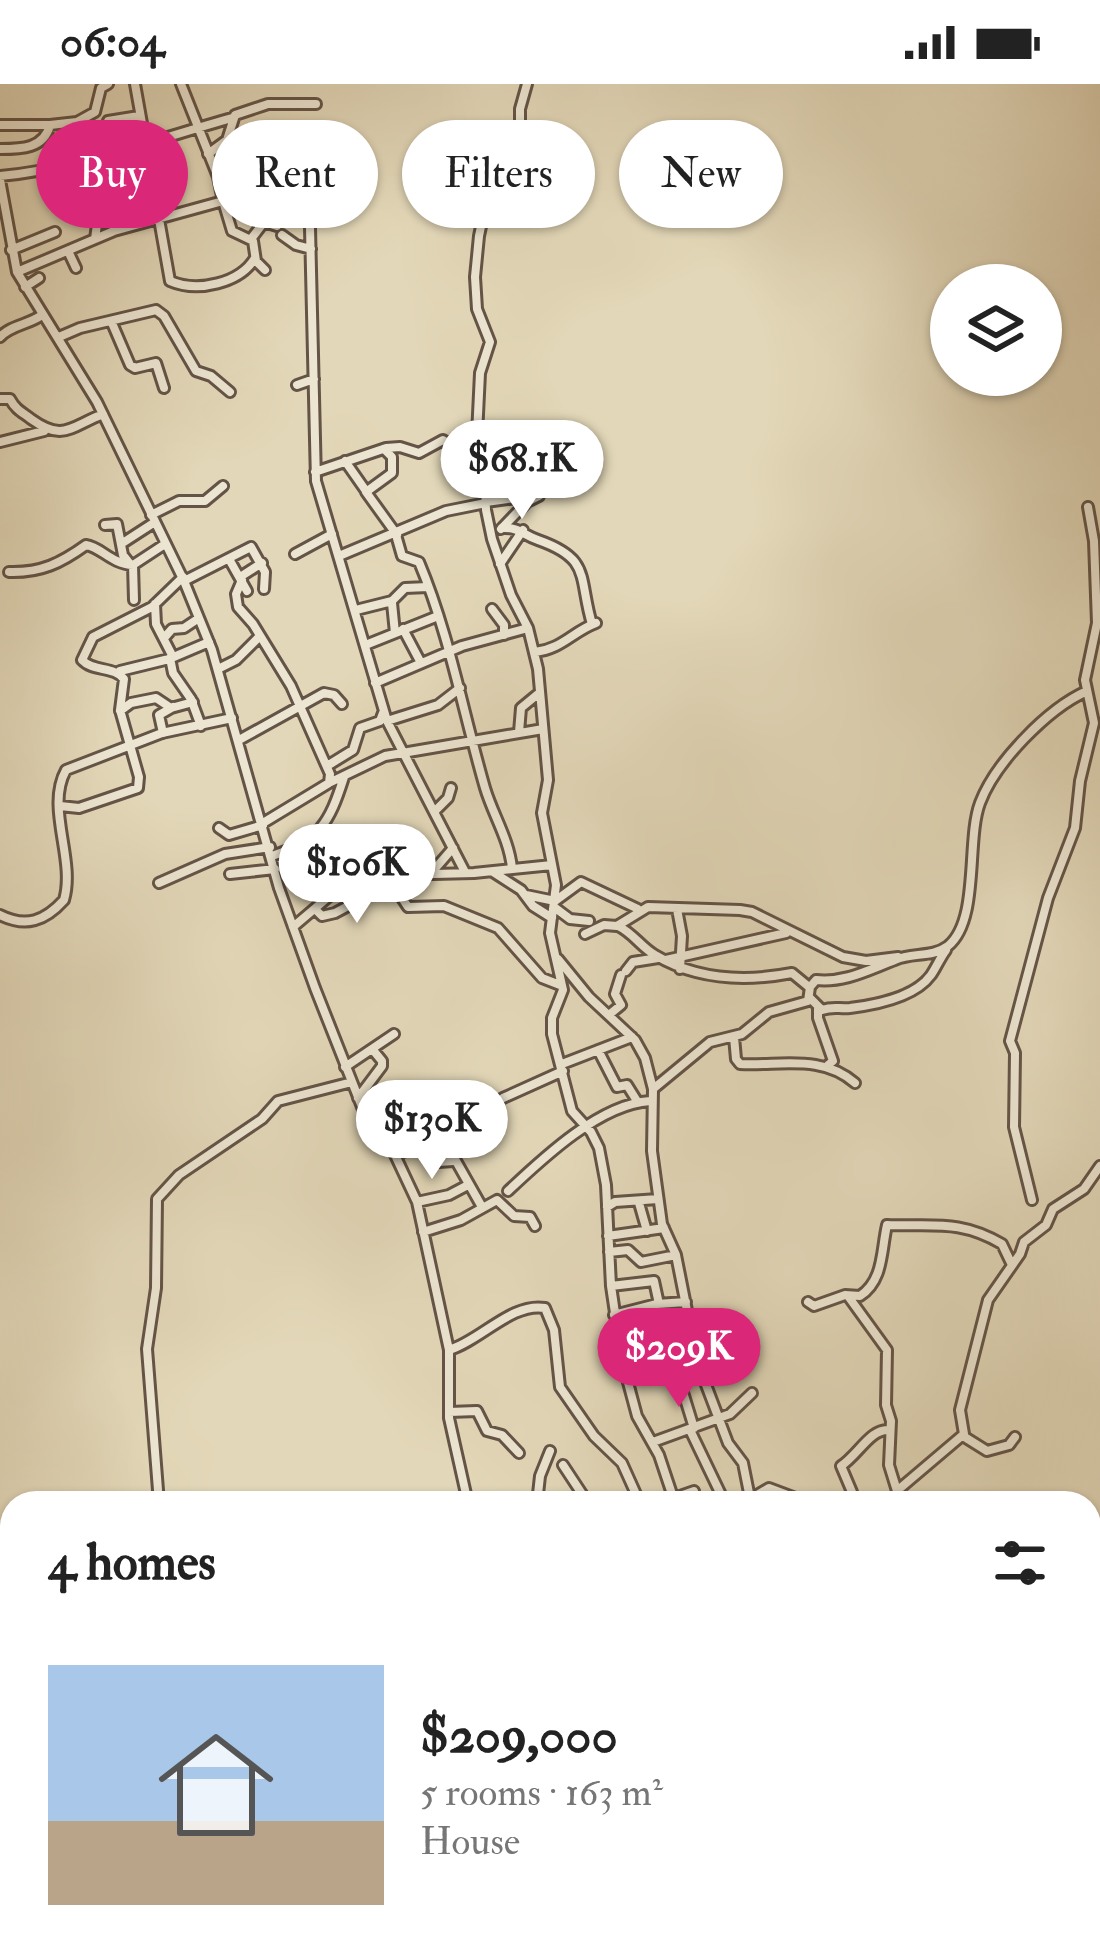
<!DOCTYPE html>
<html lang="en">
<head>
<meta charset="utf-8">
<style>
  body { margin:0; font-family:"IM FELL Double Pica",serif; background:#f6f6f6; color:#222; height:100vh; display:flex; flex-direction:column; font-size:45px; white-space:nowrap }
  * { box-sizing:border-box; margin:0 }
  p { font-size:39px; color:#767676 }
  .icon { flex:none; width:66px; height:66px; fill:none; stroke:currentColor; stroke-width:2; stroke-linecap:round; stroke-linejoin:round }
  .map { position:relative; flex:1; overflow:hidden }
  .details { position:absolute; left:0px; top:1407px; width:1101px; height:468px; display:flex; flex-direction:column; background:#fff; border-radius:36px 36px 0 0; box-shadow:0 3px 9px #0004 }
  .details>* { flex:none }
  .guide { position:absolute; left:36px; top:36px; width:1029px; height:108px; display:flex; gap:24px }
  .buttons { position:absolute; left:930px; top:180px; display:grid; gap:24px }
  .buttons a { display:grid; place-items:center; width:132px; height:132px; border-radius:50%; background:#fff; box-shadow:0 3px 9px #0004; font-size:60px }
  .price { position:absolute; translate:-50% -102px; padding:0 27px; border-radius:42px; background:#fff; color:#222; font-size:39px; line-height:78px; filter:drop-shadow(0 3px 6px #0008) }
  .price::after { content:''; position:absolute; left:50%; top:72px; width:36px; height:27px; margin-left:-18px; background:inherit; clip-path:polygon(0 0,100% 0,50% 100%) }
  .price.active { background:#db2777; color:#fff }
  ul { padding:0; list-style:none }
  li { display:flex; align-items:center; gap:36px; height:300px; padding:0 48px }
  li span { display:grid; place-items:center; flex:none; width:336px; height:240px; border-radius:0px; color:#555 }
  li>.icon { margin-inline-start:auto }
  span .icon { width:144px; height:144px; fill:#fffc; stroke-width:1 }
  li b { font-size:51px }
  h2 { display:flex; justify-content:space-between; align-items:center; height:144px; padding:0 48px; font-size:51px }
  .tag { padding:0 42px; border-radius:54px; background:#fff; box-shadow:0 3px 9px #0004; font-size:42px; line-height:108px }
  .tag.active { background:#db2777; color:#fff }
  .status { display:flex; justify-content:space-between; align-items:center; height:84px; padding:0 60px; background:#fff; direction:ltr }
  .status svg { height:33px; fill:currentColor }
  .map>svg:first-child { display:block }
  .lines { fill:none; stroke-linecap:round; stroke-linejoin:round }
  .minor-casing { stroke:#645447; stroke-width:14 }
  .minor { stroke:#ece5d1; stroke-width:8 }
</style>
</head>
<body>
<div class="status"><b>06:04</b><svg viewBox="0 0 49 12"><path d="M0 12V9h3v3zM5 12V6h3v6zM10 12V3h3v9zM15 12V0h3v12zM26 1h20v11H26zM47 4h2v5h-2z"/></svg></div>
<div class="map">
<svg width="1100" height="1875" viewBox="0 0 1100 1875">
  <rect width="100%" height="100%" fill="#e2d7b8"/>
  <filter id="stains"><feTurbulence type="fractalNoise" baseFrequency=".00167" numOctaves="4"/><feColorMatrix values="0 0 0 0 .2 0 0 0 0 .09 0 0 0 0 .02 0 0 0 .5 -.17"/></filter>
  <radialGradient id="worn" r=".72"><stop offset=".6" stop-color="#630" stop-opacity="0"/><stop offset="1" stop-color="#630" stop-opacity=".3"/></radialGradient>
  <g class="lines">
    <g class="minor-casing">
      <path id="minor" d="M135 0 170 197C198 209 240 199 255 174
        M527 0 520 25V58L486 119 479 152 475 193 477 225 490 258 480 289 477 351 484 376 486 426 492 455 511 511 528 544 538 585 548 696 542 729 556 801 550 849 563 906 552 934V950L572 1027 591 1048 599 1064 606 1101 611 1202 622 1276 637 1332 659 1371 675 1419
        M0 41H52
        M100 61 108 37 139 32
        M0 65C21 65 44 65 50 41L77 38 95 28 101 4 108 0
        M208 70 227 56 235 31 268 20H316
        M0 92C79 85 156 55 232 34
        M0 96 17 188 97 318 184 497 212 566 279 804 315 904 364 1028 395 1071 417 1118 449 1266V1334L468 1419
        M223 117 232 147 253 157 256 177 265 186
        M310 144 316 397 387 637 465 788
        M282 151 296 161 311 165
        M95 155 98 133 105 124 94 66 101 61 116 66
        M251 155 264 138 277 142
        M11 166 55 148
        M68 167 76 184
        M17 188 114 147 223 117 218 93 181 0
        M25 203 39 194
        M112 239 130 281 135 284 156 279 164 304
        M0 253C11 241 28 241 42 231
        M59 253 80 244 156 226 164 232 196 287 211 292 230 308
        M297 301 314 295
        M0 315H10C16 326 22 328 31 335 63 358 70 343 103 330
        M0 358 44 347
        M385 366 392 373V389L366 408 397 451
        M345 377 366 407
        M315 388 386 364 400 363 419 369 443 356C464 366 459 383 486 390
        M486 418 516 414 529 417 539 412
        M151 431 179 417H205L223 402
        M105 441 117 440 123 471 130 480
        M502 444C519 443 523 451 538 456 592 475 578 493 592 540
        M501 445 528 417
        M396 451 402 472 419 478C449 549 463 628 485 704 493 731 509 755 512 784
        M121 460 155 438
        M295 470 332 450
        M339 472 446 427 486 419
        M229 475 247 507
        M500 480 523 446
        M133 481 134 516
        M9 488C41 489 61 479 86 461 101 463 111 480 133 481L165 460
        M240 493 262 479
        M242 496 236 510 238 523 253 540 291 602 330 690 329 699 263 739
        M184 497 251 463 265 488 264 505
        M392 519 395 549
        M155 520 156 540 173 573
        M492 525 504 541V551
        M356 526 392 517 405 504 428 503
        M403 545 421 579
        M164 554 172 545 184 544 199 534
        M368 560 438 532
        M535 568C562 565 572 548 596 539
        M170 574 173 589 191 615 201 642
        M218 585 236 576 260 552
        M120 587 169 575 209 558
        M375 599 462 562 528 544
        M120 627 131 619 156 614 171 624 193 618
        M387 637 438 621 460 604
        M519 648 521 624 538 610
        M163 649 159 631 173 623
        M239 656 324 609 334 611 342 620
        M327 682 353 666 360 644 380 637 383 629
        M331 698 385 672 543 645
        M60 722 79 724 138 704 139 693 120 626 124 595C114 582 93 588 82 576L93 553 152 523 183 493
        M436 726 448 714 451 704
        M219 744 229 751 263 741
        M272 772C320 756 329 740 344 693
        M433 787 453 764
        M493 788 521 806 533 822 552 834
        M230 790 275 785
        M399 791 402 814 408 823 444 822 498 844 542 894 560 901
        M159 799 225 770 270 763
        M526 811 555 817 581 798 638 825
        M554 823 570 835 589 837
        M315 825 322 832 335 829 378 806 385 789
        M677 825 682 852 680 885
        M0 831C26 844 45 837 64 816 76 775 45 724 66 686L162 649 232 634
        M618 842C633 849 641 863 655 871 697 896 745 898 792 889L809 903
        M293 843 353 792 474 789 552 781
        M585 850 604 841 617 842 648 823 740 826 752 828 843 873 866 877 898 873
        M558 875 589 913 635 956 645 974 653 1005
        M666 876 786 849
        M626 887 633 878 658 874
        M810 914 822 926C833 922 839 925 850 924 875 921 915 913 931 891 936 884 940 874 946 866
        M818 925V934L833 977 828 981
        M610 930 621 921 615 910 621 891
        M734 953 736 975 740 980C781 982 822 970 855 999
        M598 966 617 1003 627 1001 637 1017
        M562 980 632 953
        M345 983 394 950
        M358 1014 382 982V977L373 966
        M503 1014 563 987
        M430 1031 482 1123
        M392 1067 403 1048 463 1015
        M395 1071 427 1059 439 1078 453 1077
        M508 1107C543 1074 600 1020 650 1017
        M1032 1116 1014 1043 1015 969 1010 957 1048 814 1075 744 1080 697 1094 639 1085 596 1097 539 1094 457 1088 423
        M417 1118 449 1111 468 1101
        M639 1119 647 1147
        M607 1123 615 1118 658 1115
        M423 1148 461 1136 497 1116 514 1132 530 1133 535 1142
        M608 1152 664 1144
        M609 1168 628 1166 641 1178 676 1171
        M611 1202 654 1197 659 1220
        M848 1212 887 1266 886 1321 891 1337 889 1381 897 1407
        M808 1218 814 1222 845 1211 860 1212C884 1196 881 1167 887 1141 933 1143 959 1135 1002 1160L1012 1181
        M614 1231 657 1220 686 1218
        M449 1266C480 1257 512 1218 545 1224L554 1246 560 1303 594 1352 622 1379 640 1419
        M670 1266 694 1344
        M664 1270 695 1263
        M449 1328 477 1327 487 1347 502 1351 519 1369
        M690 1346 725 1419
        M963 1352 987 1367 1009 1361 1015 1353
        M653 1358 730 1330 752 1309
        M563 1381 588 1419
        M674 1414 694 1407
        M752 1414 769 1404 809 1419
        M159 1419 147 1265 156 1204 157 1115 179 1091 262 1035 278 1017 352 998
        M537 1419 540 1392 550 1367
        M751 1419 743 1379 728 1359 697 1277 676 1171 662 1140 652 1067 653 1005 710 958 742 950 769 928 808 917 810 903 816 896C845 899 868 886 895 876 912 868 932 874 948 862 980 836 966 756 980 719 995 679 1047 625 1087 607
        M846 1419 852 1408 841 1382C858 1371 871 1344 889 1346
        M906 1419 898 1413V1406L964 1350 960 1326 988 1216 1020 1170 1024 1158 1046 1141 1053 1125 1084 1105 1100 1082
        M0 1634 12 1639
        M0 1685 12 1681
        M1091 1707 1093 1740 1100 1765
        M0 1813 12 1804
        M69 1863 84 1875
        M112 1863 118 1875
        M190 1863 197 1875
        M259 1863 268 1875
        M451 1863 453 1875
        M520 1863 522 1875
        M550 1863 555 1875
        M727 1863 746 1875
        M879 1863V1875
        M221 1875 248 1863
        M339 1875 347 1863
        M603 1875 614 1863
        M842 1875 846 1873
        M971 1875 974 1863
        M1005 1875C1046 1861 1067 1875 1100 1852"/>
    </g>
    <use href="#minor" class="minor"/>
  </g>
  <rect width="100%" height="100%" filter="url(#stains)"/>
  <rect width="100%" height="100%" fill="url(#worn)"/>
</svg>
<div class="buttons">
<a><svg class="icon" aria-label="layers" viewBox="0 0 24 24"><path d="M12 4l9 5-9 5-9-5zM3 14l9 5 9-5"/></svg></a>
</div>
<b class="price" style="left:522px;top:438px">$68.1K</b>
<b class="price" style="left:357px;top:842px">$106K</b>
<b class="price" style="left:432px;top:1098px">$130K</b>
<b class="price active" style="left:679px;top:1326px">$209K</b>
<div class="guide">
<a class="tag active">Buy</a>
<a class="tag">Rent</a>
<a class="tag">Filters</a>
<a class="tag">New</a>
</div>
<section class="details">
<h2>4 homes<svg class="icon" aria-label="filters" viewBox="0 0 24 24"><path d="M4 7h16M4 17h16"/><circle cx="9" cy="7" r="2"/><circle cx="15" cy="17" r="2"/></svg></h2>
<ul>
<li><span style="background:linear-gradient(#a9c7e8 65%,#b9a48a 0)"><svg class="icon" aria-label="home" viewBox="0 0 24 24"><path d="M3 11l9-7 9 7M6 9v11h12V9"/></svg></span><div><b>$209,000</b><p>5 rooms · 163 m²</p><p>House</p></div></li>
</ul>
</section>
</div>
</body>
</html>
